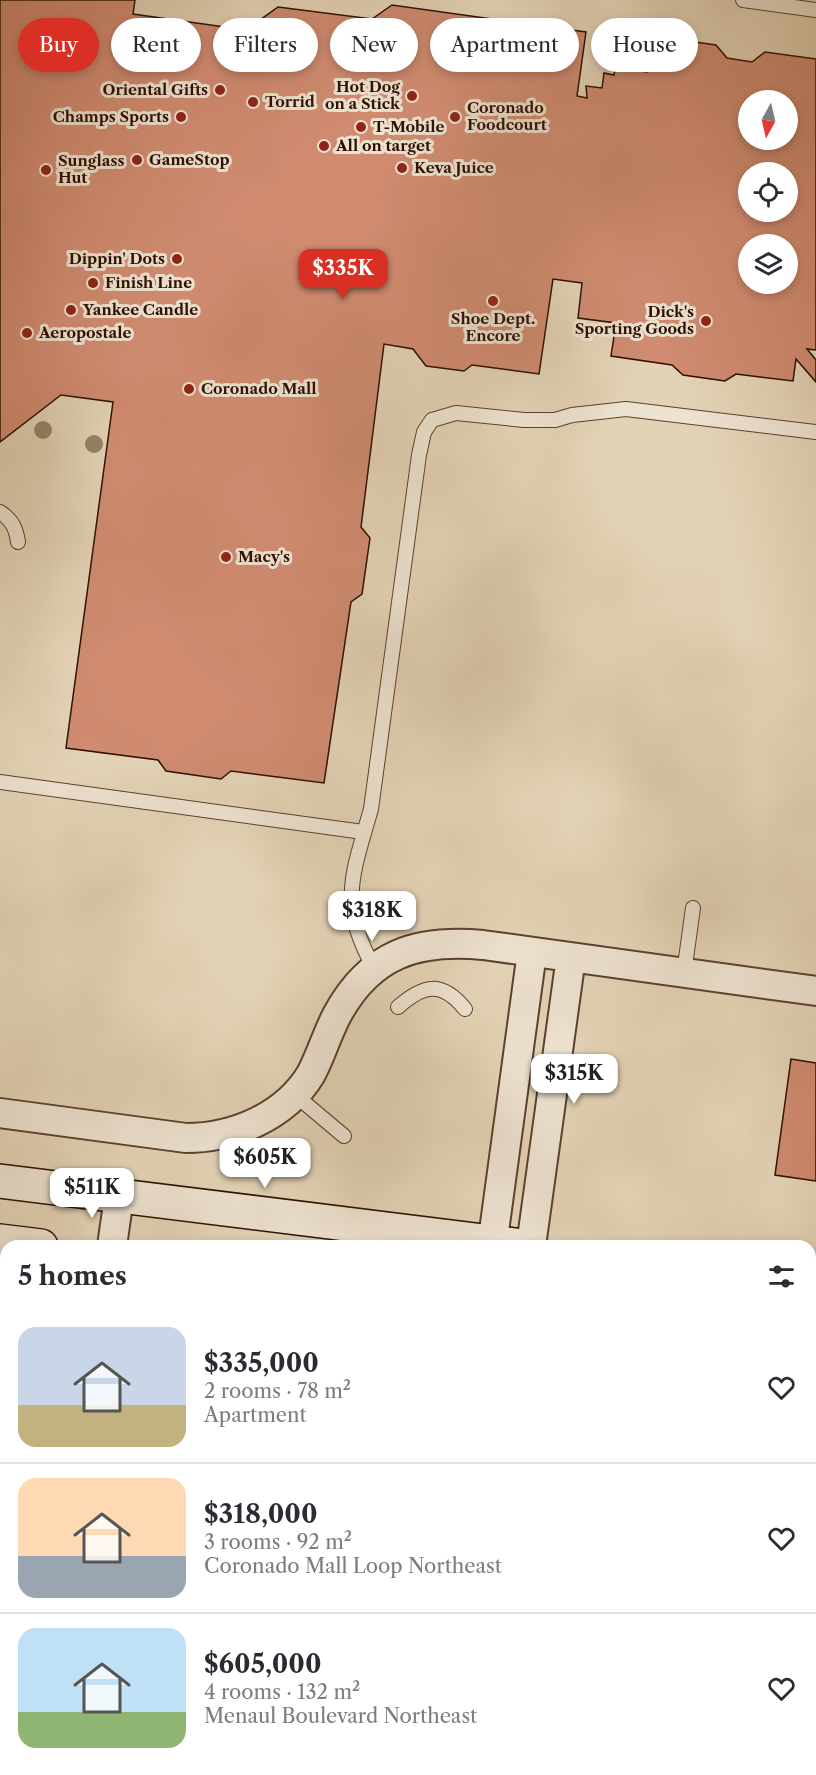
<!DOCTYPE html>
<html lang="en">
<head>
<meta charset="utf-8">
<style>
  body { margin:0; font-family:"Libre Caslon Text",serif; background:#f7f7f7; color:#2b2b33; height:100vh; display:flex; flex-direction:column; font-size:22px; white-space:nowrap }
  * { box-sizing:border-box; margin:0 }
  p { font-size:20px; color:#7c7c81 }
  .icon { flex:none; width:33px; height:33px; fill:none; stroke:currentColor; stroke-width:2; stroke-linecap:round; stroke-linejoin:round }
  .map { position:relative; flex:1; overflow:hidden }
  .side { position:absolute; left:0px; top:1240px; width:816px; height:536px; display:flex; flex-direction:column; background:#fff; border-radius:18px 18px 0 0; box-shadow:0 3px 9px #0003 }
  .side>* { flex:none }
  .hud { position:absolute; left:18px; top:18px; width:780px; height:54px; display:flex; gap:12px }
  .needle { width:39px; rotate:188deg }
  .buttons { position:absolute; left:738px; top:90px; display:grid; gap:12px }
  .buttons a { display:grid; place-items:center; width:60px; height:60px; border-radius:50%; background:#fff; box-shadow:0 3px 9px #0003; font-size:30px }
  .price { position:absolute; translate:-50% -51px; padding:0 14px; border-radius:12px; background:#fff; color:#222; font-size:20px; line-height:39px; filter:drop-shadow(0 2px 3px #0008) }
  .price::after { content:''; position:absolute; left:50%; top:36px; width:18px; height:14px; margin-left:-9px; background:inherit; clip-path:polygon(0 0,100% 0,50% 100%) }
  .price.selected { background:#d93025; color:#fff }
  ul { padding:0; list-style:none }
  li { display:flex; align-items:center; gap:18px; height:150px; padding:0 18px }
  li+li { border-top:2px solid #e1e1e2 }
  li span { display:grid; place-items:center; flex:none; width:168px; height:120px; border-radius:18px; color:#555 }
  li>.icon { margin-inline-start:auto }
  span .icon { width:72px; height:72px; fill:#fffc; stroke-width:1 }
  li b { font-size:26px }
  h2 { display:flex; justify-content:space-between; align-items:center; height:72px; padding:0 18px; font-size:26px }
  .tag { padding:0 21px; border-radius:27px; background:#fff; box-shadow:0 3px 9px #0003; font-size:21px; line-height:54px }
  .tag.selected { background:#d93025; color:#fff }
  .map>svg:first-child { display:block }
  .building { fill:#d08b71; stroke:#2e0f00; stroke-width:1.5; fill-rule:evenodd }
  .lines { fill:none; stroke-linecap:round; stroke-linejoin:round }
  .service-casing { stroke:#5b402e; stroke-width:16 }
  .minor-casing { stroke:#5b402e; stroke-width:32 }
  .secondary-casing { stroke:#2e0f00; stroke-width:36 }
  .service { stroke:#ede2d0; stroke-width:14 }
  .minor { stroke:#ede2d0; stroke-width:28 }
  .secondary { stroke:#ede2d0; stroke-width:33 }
  .tree { fill:#958469 }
  .poi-dot { fill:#8f2418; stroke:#ede2d0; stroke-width:2 }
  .labels { text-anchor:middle; stroke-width:6; stroke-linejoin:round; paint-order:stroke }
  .poi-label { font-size:15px; font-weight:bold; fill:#2e0f00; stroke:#ede2d0; text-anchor:start }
</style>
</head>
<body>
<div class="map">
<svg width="816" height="1775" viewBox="0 0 816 1775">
  <rect width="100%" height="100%" fill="#e3d3b6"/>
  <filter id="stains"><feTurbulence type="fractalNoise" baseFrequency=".00333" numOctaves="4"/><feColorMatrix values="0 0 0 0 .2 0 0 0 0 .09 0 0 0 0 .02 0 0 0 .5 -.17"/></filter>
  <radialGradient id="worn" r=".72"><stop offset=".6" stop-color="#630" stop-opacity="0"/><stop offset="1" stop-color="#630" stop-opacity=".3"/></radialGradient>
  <path class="building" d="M0 0H135L133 14 246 30 278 7 372 19 392 5 586 32 577 96 587 98 586 86 602 88 604 73 614 75 615 68 647 72 653 36 716 45 727 58 752 62 765 52 816 59V350L807 349 816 360V382L796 359 793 381 736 374 725 381 683 375 672 365 611 356 616 323 578 318 582 283 553 279 539 374 472 365 464 371 426 366 413 349 384 344 361 527 370 538 362 594 351 602 324 783 231 771 221 779 166 771 158 760 66 748 113 402 61 395 0 442ZM748 100H788V140H748ZM748 172H788V212H748ZM748 244H788V284H748Z
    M791 1059 816 1063V1181L775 1175Z
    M0 1341 6 1342V1437L0 1436Z
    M810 1412 816 1413V1485L810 1484Z
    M811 1511H816V1571H810L814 1519 810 1518Z
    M0 1523 6 1524V1598L0 1597Z
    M146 1770H219V1775H145Z
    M510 1770H700V1775H509Z"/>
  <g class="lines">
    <g class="service-casing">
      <path id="service" d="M743 0 816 10
        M0 512C12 520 16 528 18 542
        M0 782 363 832
        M374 968C338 904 352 876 371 809L419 455 424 432 432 420 456 413 524 420H555L572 415 626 409 816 432
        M684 973 693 908
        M398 1007C424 984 442 981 465 1009
        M294 1094 344 1136
        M0 1468 6 1469
        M810 1577 816 1578"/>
    </g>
    <g class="minor-casing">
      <path id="minor" d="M0 1113 186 1138C233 1138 285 1117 311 1074 321 1055 327 1034 337 1015 370 954 416 939 483 945L816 991
        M112 1246 119 1197
        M492 1246 532 952
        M531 1246 571 957
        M41 1775 42 1770"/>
    </g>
    <g class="secondary-casing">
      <path id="secondary" d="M0 1181 524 1246
        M0 1241 41 1246
        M810 1284 816 1285
        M810 1354 816 1355"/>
    </g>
    <use href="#service" class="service"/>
    <use href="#minor" class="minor"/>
    <use href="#secondary" class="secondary"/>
  </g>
  <g class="tree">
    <circle cx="43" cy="430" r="9"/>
    <circle cx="94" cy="444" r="9"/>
  </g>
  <g class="poi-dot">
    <circle cx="220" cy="90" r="6"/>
    <circle cx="412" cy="96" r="6"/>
    <circle cx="253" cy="102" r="6"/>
    <circle cx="181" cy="117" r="6"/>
    <circle cx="455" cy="117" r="6"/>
    <circle cx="361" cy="127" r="6"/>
    <circle cx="324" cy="146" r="6"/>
    <circle cx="137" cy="160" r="6"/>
    <circle cx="402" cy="168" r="6"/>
    <circle cx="46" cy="170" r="6"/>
    <circle cx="177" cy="259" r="6"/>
    <circle cx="93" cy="283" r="6"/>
    <circle cx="493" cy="301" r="6"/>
    <circle cx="71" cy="310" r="6"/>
    <circle cx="706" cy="321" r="6"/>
    <circle cx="27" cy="333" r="6"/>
    <circle cx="189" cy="389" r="6"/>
    <circle cx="226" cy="557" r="6"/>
  </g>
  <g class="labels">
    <g class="poi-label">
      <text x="400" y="92" text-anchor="end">Hot Dog<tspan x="400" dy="17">on a Stick</tspan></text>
      <text x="208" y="95" text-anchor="end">Oriental Gifts</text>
      <text x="265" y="107">Torrid</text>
      <text x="467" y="113">Coronado<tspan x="467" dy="17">Foodcourt</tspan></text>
      <text x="169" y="122" text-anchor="end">Champs Sports</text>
      <text x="373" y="132">T-Mobile</text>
      <text x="336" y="151">All on target</text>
      <text x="149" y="165">GameStop</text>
      <text x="58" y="166">Sunglass<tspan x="58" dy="17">Hut</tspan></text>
      <text x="414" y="173">Keva Juice</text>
      <text x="165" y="264" text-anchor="end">Dippin' Dots</text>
      <text x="105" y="288">Finish Line</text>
      <text x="83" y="315">Yankee Candle</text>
      <text x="694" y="317" text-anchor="end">Dick's<tspan x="694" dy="17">Sporting Goods</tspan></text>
      <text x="493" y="324" text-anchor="middle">Shoe Dept.<tspan x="493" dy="17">Encore</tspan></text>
      <text x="39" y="338">Aeropostale</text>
      <text x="201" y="394">Coronado Mall</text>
      <text x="238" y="562">Macy's</text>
    </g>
  </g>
  <rect width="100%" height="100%" filter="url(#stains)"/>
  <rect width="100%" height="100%" fill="url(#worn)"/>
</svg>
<div class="buttons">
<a><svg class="needle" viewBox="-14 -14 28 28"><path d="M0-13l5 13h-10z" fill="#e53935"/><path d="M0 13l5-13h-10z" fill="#7c7c81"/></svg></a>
<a><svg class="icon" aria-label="locate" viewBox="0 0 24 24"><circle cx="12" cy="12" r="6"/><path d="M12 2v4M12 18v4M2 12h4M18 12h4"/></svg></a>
<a><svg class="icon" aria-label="layers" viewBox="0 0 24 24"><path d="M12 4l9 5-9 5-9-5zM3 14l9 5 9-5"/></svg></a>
</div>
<b class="price selected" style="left:343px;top:300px">$335K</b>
<b class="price" style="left:372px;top:942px">$318K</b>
<b class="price" style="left:574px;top:1105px">$315K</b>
<b class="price" style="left:265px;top:1189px">$605K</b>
<b class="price" style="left:92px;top:1219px">$511K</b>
<div class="hud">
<a class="tag selected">Buy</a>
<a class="tag">Rent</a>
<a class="tag">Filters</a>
<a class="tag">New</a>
<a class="tag">Apartment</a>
<a class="tag">House</a>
</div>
<section class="side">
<h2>5 homes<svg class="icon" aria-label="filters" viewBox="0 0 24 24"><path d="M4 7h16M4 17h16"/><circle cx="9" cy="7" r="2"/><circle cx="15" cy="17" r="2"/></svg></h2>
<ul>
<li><span style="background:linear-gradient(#c9d6e8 65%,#c2b280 0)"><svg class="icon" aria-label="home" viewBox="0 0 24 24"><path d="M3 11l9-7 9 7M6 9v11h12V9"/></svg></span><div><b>$335,000</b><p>2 rooms · 78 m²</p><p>Apartment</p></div><svg class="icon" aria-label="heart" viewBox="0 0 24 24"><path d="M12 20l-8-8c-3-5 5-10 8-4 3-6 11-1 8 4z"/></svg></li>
<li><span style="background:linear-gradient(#ffd9b3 65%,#9aa5b1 0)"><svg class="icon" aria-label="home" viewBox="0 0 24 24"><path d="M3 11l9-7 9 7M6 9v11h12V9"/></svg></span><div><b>$318,000</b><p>3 rooms · 92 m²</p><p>Coronado Mall Loop Northeast</p></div><svg class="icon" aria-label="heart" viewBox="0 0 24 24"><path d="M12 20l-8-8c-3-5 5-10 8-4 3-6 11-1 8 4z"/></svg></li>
<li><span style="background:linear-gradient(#bfe0f5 70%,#8fb573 0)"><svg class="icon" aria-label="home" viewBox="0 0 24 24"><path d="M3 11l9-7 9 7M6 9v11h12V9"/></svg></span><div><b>$605,000</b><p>4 rooms · 132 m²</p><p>Menaul Boulevard Northeast</p></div><svg class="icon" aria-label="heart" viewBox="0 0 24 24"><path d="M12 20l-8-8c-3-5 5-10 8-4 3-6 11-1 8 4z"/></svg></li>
</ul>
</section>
</div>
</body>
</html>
